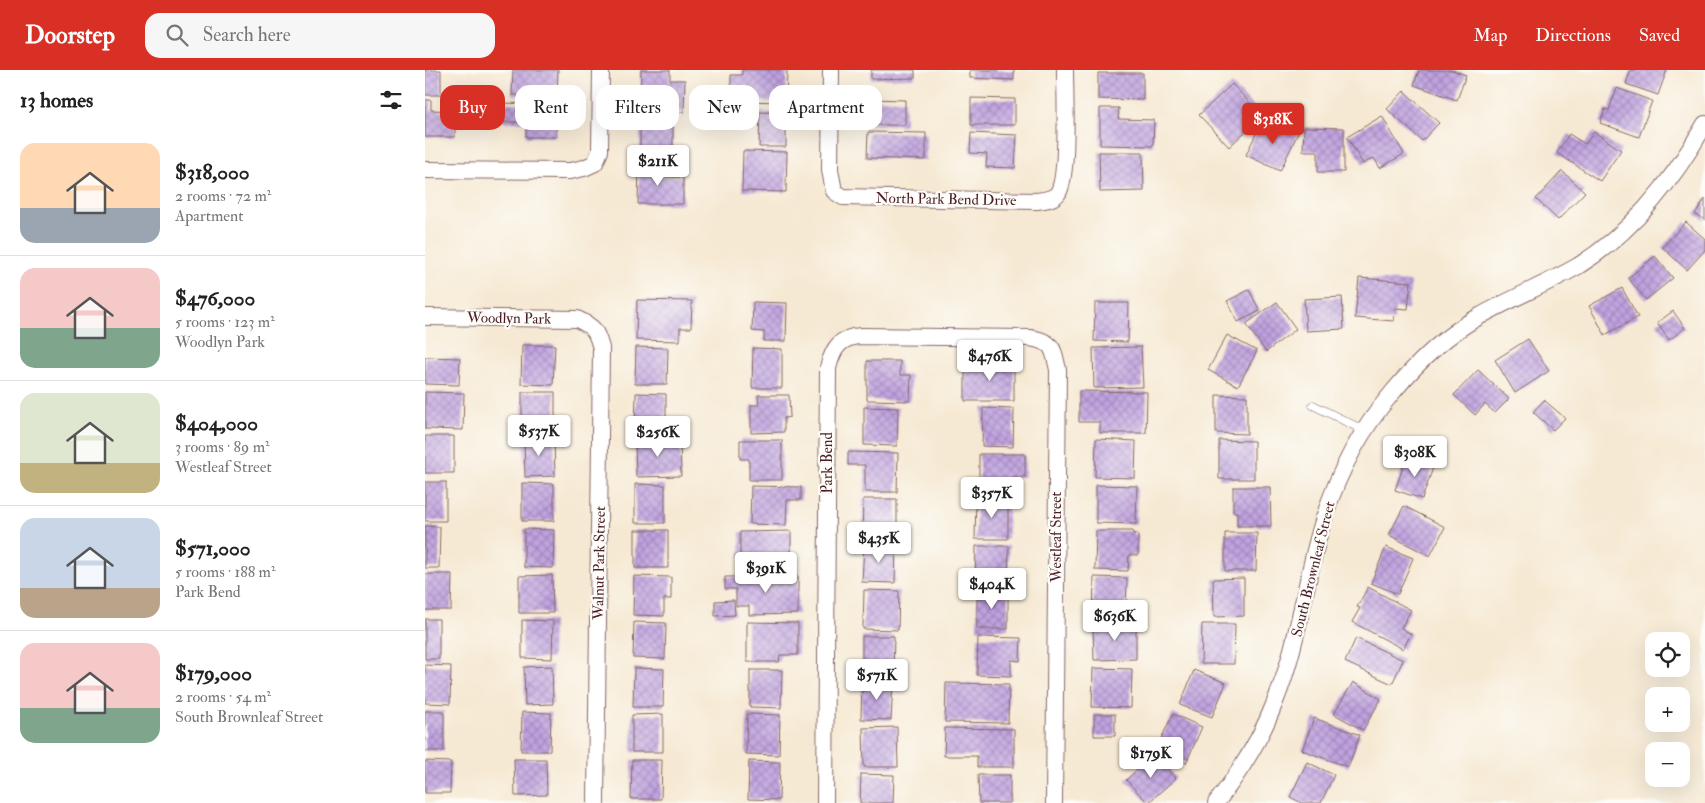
<!DOCTYPE html>
<html lang="en">
<head>
<meta charset="utf-8">
<style>
  body { margin:0; font-family:"IM FELL Double Pica",serif; background:#f6f6f6; color:#222; height:100vh; display:flex; flex-direction:column; font-size:19px; white-space:nowrap }
  * { box-sizing:border-box; margin:0 }
  p { font-size:16px; color:#767676 }
  .icon { flex:none; width:28px; height:28px; fill:none; stroke:currentColor; stroke-width:2; stroke-linecap:round; stroke-linejoin:round }
  .map { position:relative; flex:1; overflow:hidden }
  .side { display:flex; flex-direction:column; background:#fff; width:425px }
  .side>* { flex:none }
  .banner { position:absolute; left:15px; top:15px; width:475px; height:45px; display:flex; gap:10px }
  .controls { position:absolute; left:1220px; top:562px; display:grid; gap:10px }
  .controls a { display:grid; place-items:center; width:45px; height:45px; border-radius:10px; background:#fff; box-shadow:0 5px 20px #0002; font-size:25px }
  .price { position:absolute; translate:-50% -42px; padding:0 11px; border-radius:5px; background:#fff; color:#222; font-size:16px; line-height:32px; filter:drop-shadow(0 1px 2px #0008) }
  .price::after { content:''; position:absolute; left:50%; top:30px; width:15px; height:11px; margin-left:-8px; background:inherit; clip-path:polygon(0 0,100% 0,50% 100%) }
  .price.selected { background:#d93025; color:#fff }
  ul { padding:0; list-style:none }
  li { display:flex; align-items:center; gap:15px; height:125px; padding:0 20px }
  li+li { border-top:1px solid #e0e0e0 }
  li span { display:grid; place-items:center; flex:none; width:140px; height:100px; border-radius:15px; color:#555 }
  li>.icon { margin-inline-start:auto }
  span .icon { width:60px; height:60px; fill:#fffc; stroke-width:1 }
  li b { font-size:21px }
  h2 { display:flex; justify-content:space-between; align-items:center; height:60px; padding:0 20px; font-size:21px }
  .tag { padding:0 18px; border-radius:15px; background:#fff; box-shadow:0 5px 20px #0002; font-size:18px; line-height:45px }
  .tag.selected { background:#d93025; color:#fff }
  header { display:flex; align-items:center; gap:30px; box-sizing:border-box; height:70px; padding:0 25px; background:#d93025; color:#fff }
  header strong { font-size:24px }
  nav { display:flex; gap:28px; margin-inline-start:auto; font-size:18px }
  .search { width:350px; height:45px; background:#f6f6f6; display:flex; align-items:center; gap:12px; box-sizing:border-box; padding:0 18px; border-radius:15px; color:#767676; font-size:19px }
  main { display:flex; flex:1; min-height:0 }
  .map>svg:first-child { display:block }
  .building { fill:url(#building-cross-hatch) }
  .lines { fill:none; stroke-linecap:round; stroke-linejoin:round }
  .lane-casing { stroke:#866666; stroke-width:9 }
  .street-casing { stroke:#866666; stroke-width:18 }
  .lane { stroke:#fff; stroke-width:8 }
  .street { stroke:#fff; stroke-width:16 }
  .labels { text-anchor:middle; stroke-width:4.5; stroke-linejoin:round; paint-order:stroke }
  .street-label { font-size:15px; fill:#4a1f2b; stroke:#fdfcf7 }
</style>
</head>
<body>
<header>
<strong>Doorstep</strong>
<div class="search"><svg class="icon" aria-label="search" viewBox="0 0 24 24"><circle cx="10" cy="10" r="6"/><path d="M15 15l6 6"/></svg>Search here</div>
<nav><a>Map</a><a>Directions</a><a>Saved</a></nav>
</header>
<main>
<section class="side">
<h2>13 homes<svg class="icon" aria-label="filters" viewBox="0 0 24 24"><path d="M4 7h16M4 17h16"/><circle cx="9" cy="7" r="2"/><circle cx="15" cy="17" r="2"/></svg></h2>
<ul>
<li><span style="background:linear-gradient(#ffd9b3 65%,#9aa5b1 0)"><svg class="icon" aria-label="home" viewBox="0 0 24 24"><path d="M3 11l9-7 9 7M6 9v11h12V9"/></svg></span><div><b>$318,000</b><p>2 rooms · 72 m²</p><p>Apartment</p></div></li>
<li><span style="background:linear-gradient(#f6c9c9 60%,#7fa58c 0)"><svg class="icon" aria-label="home" viewBox="0 0 24 24"><path d="M3 11l9-7 9 7M6 9v11h12V9"/></svg></span><div><b>$476,000</b><p>5 rooms · 123 m²</p><p>Woodlyn Park</p></div></li>
<li><span style="background:linear-gradient(#dfe7d0 70%,#c2b280 0)"><svg class="icon" aria-label="home" viewBox="0 0 24 24"><path d="M3 11l9-7 9 7M6 9v11h12V9"/></svg></span><div><b>$404,000</b><p>3 rooms · 89 m²</p><p>Westleaf Street</p></div></li>
<li><span style="background:linear-gradient(#c9d6e8 70%,#b9a48a 0)"><svg class="icon" aria-label="home" viewBox="0 0 24 24"><path d="M3 11l9-7 9 7M6 9v11h12V9"/></svg></span><div><b>$571,000</b><p>5 rooms · 188 m²</p><p>Park Bend</p></div></li>
<li><span style="background:linear-gradient(#f6c9c9 65%,#7fa58c 0)"><svg class="icon" aria-label="home" viewBox="0 0 24 24"><path d="M3 11l9-7 9 7M6 9v11h12V9"/></svg></span><div><b>$179,000</b><p>2 rooms · 54 m²</p><p>South Brownleaf Street</p></div></li>
</ul>
</section>
<div class="map">
<svg width="1280" height="733" viewBox="0 0 1280 733">
  <defs>
    <pattern id="building-cross-hatch" width="8" height="8" patternUnits="userSpaceOnUse" patternTransform="scale(1.25)"><rect width="8" height="8" fill="#c0a3e0"/><path d="M0 0l8 8M0 8l8-8" fill="none" stroke="#9e84b6"/></pattern>
  </defs>
  <rect width="100%" height="100%" fill="#fdfcf7"/>
  <filter id="ink" filterUnits="userSpaceOnUse"><feTurbulence type="fractalNoise" baseFrequency=".02" numOctaves="2"/><feDisplacementMap in="SourceGraphic" scale="10" xChannelSelector="R" yChannelSelector="G"/><feConvolveMatrix kernelMatrix="1 2 1 2 8 2 1 2 1" color-interpolation-filters="sRGB"/></filter>
  <filter id="wash" filterUnits="userSpaceOnUse"><feTurbulence type="fractalNoise" baseFrequency=".0096" numOctaves="4" result="noise"/><feDisplacementMap in="SourceGraphic" scale="20" xChannelSelector="R" yChannelSelector="G"/><feGaussianBlur stdDeviation="1.12" result="paint"/><feColorMatrix in="noise" values="0 0 0 0 0 0 0 0 0 0 0 0 0 0 0 0 0 1.4 0 .05"/><feComposite in="paint" operator="in"/></filter>
  <g filter="url(#wash)">
    <rect width="100%" height="100%" fill="#f6e9d3"/>
    <g id="blocks">
      <path class="building" d="M0 0H16V25H0Z
        M88 0H133L132 26 87 25Z
        M216 0H245V10H260L259 42 215 41Z
        M317 0H362L361 32 317 31 318 22H306V5H317Z
        M446 0H490V8L446 9Z
        M545 0H589V10L545 8Z
        M994 0H1027L1041 5 1032 30 989 15Z
        M1206 0H1242L1233 25 1201 14Z
        M673 3H718V30L673 29Z
        M807 14 837 46 804 77 774 45Z
        M1192 18 1227 31 1214 67 1175 53 1180 39 1184 40Z
        M979 21 1014 53 997 71 962 39Z
        M546 28 590 29V55H546Z
        M444 29 480 30V55H444Z
        M0 30H6V40L30 41V67H0Z
        M66 33 132 34 131 67H101V52H66Z
        M675 38H694L693 49 729 50 728 76 675 75Z
        M335 42 361 43V77H334Z
        M957 46 979 84 955 98 949 88 938 94 922 67Z
        M849 50 874 61 855 101 821 85 834 57 844 61Z
        M215 57H248V85H215Z
        M879 57 919 58V102H893V81H878Z
        M443 62 501 63V90L442 88Z
        M1169 62 1196 80 1175 111 1132 83 1144 64 1160 74Z
        M546 63 592 65 590 98 561 97 562 84 545 83Z
        M318 81 362 82 361 122 317 121Z
        M674 82H718L719 121 675 122Z
        M214 92 230 93V107H258V134H213Z
        M1137 101 1160 122 1133 150 1111 129Z
        M1280 129V150L1270 144Z
        M1261 152 1280 169V180L1262 200 1237 177Z
        M1230 186 1248 208 1221 230 1203 208Z
        M934 208 986 212 983 239 970 238 969 251 930 248Z
        M1197 218 1213 247 1180 265 1164 236Z
        M824 220 835 241 813 252 802 231Z
        M917 227 919 259 881 261 879 229Z
        M212 230 267 231 266 258H255V271L211 270Z
        M328 232 362 233 361 271H339V262L327 261Z
        M852 232 871 259 841 282 821 254Z
        M670 233H704L703 272 669 271Z
        M1248 241 1260 258 1244 270 1232 253Z
        M802 265 832 281 813 316 783 300Z
        M1103 269 1124 301 1090 323 1070 290Z
        M97 275H130L128 315 96 314Z
        M211 277 243 278 242 314H210Z
        M716 277 718 317 669 318 668 278Z
        M328 278 357 279V318H327Z
        M0 287 35 288 34 315 0 314Z
        M442 291H475V305H486L485 331 442 330Z
        M553 292H589V331H540V299H553Z
        M1053 300 1084 329 1070 343 1060 334 1050 345 1029 325Z
        M654 321 722 322 721 363H675V352H654Z
        M0 322 39 323 38 360 0 359Z
        M97 322H130V359H97Z
        M211 323 241 324V362H210Z
        M333 325H364L365 347 359 348V362L326 363V335H334Z
        M791 325 822 326V364L791 363Z
        M1119 330 1140 348 1128 360 1108 342Z
        M439 337 473 338 472 376 439 375Z
        M558 338 589 339 588 377 557 376Z
        M0 366H29V403H0Z
        M129 367 130 406 100 407 99 368Z
        M255 369 256 406 211 407 210 370Z
        M671 369 711 371 710 408 670 407Z
        M315 370H357V410H324V389H315Z
        M794 370 829 371V409H794Z
        M423 382 473 383 472 422H440V395H423Z
        M554 384H600V407H588V422H554Z
        M982 386 1009 395 997 429 970 420Z
        M0 412H21V451H0Z
        M97 413 129 414V451H97Z
        M210 414 240 415V453H210Z
        M671 415 712 416 711 454 671 453Z
        M326 416 376 417V430H362L361 455 325 454Z
        M808 417H845L846 456H812V442H808Z
        M438 429H472V467L437 466Z
        M551 429H583V469H550Z
        M979 436 1020 457 1005 486 964 465Z
        M0 456 15 457 14 498H0Z
        M99 459 129 460 128 498 99 497Z
        M210 460H243V498H210Z
        M366 461V489H355L356 501H326V486H315V462Z
        M671 461H708V464H713V485H704L703 501 670 500Z
        M800 463H832L831 501H800Z
        M439 474 471 475 470 513 437 512Z
        M551 476H584L583 514 550 513Z
        M961 477 988 488 973 524 946 513Z
        M0 504H27L26 540H0Z
        M127 505 128 543H94V506Z
        M209 506 246 507V529H239V546L208 545Z
        M373 506V544L324 545V536H311V519H300V507Z
        M669 507 702 508 701 546 668 545Z
        M819 508V546L789 547 788 509Z
        M943 517 986 540 976 558 986 564 978 579 927 552 935 538 932 537Z
        M439 520 474 521 473 560 438 559Z
        M552 522H583V559H552Z
        M309 530 310 545 290 546V531Z
        M0 549H14V589H0Z
        M97 550 128 551 127 589 97 588Z
        M209 552 241 553 240 589 208 588Z
        M322 552 373 553V585H355L354 592H322Z
        M711 554V589L669 590 668 555Z
        M777 554H810L809 594H776Z
        M437 566H469L468 605 437 604Z
        M553 567 596 568 595 591 586 590V606L552 605Z
        M931 568 978 590 967 614 920 592Z
        M0 595 26 596 25 634 0 633Z
        M127 596 128 634 100 635 99 597Z
        M209 598 239 599 238 637H208Z
        M668 598 707 599 706 638 667 637Z
        M325 600H357L356 638 325 637Z
        M769 600 801 613 787 647 755 635Z
        M437 612 468 613 466 650 436 649Z
        M928 612 956 629 938 660 909 644Z
        M521 613 584 614 583 653 520 652Z
        M0 641H19V681H0Z
        M97 642 126 643 125 681H96Z
        M238 644V682H207V645Z
        M322 644 355 645 354 685 321 684Z
        M669 644H690V666H669Z
        M748 644 777 657 761 693 731 679Z
        M889 648 935 665 923 697 877 680Z
        M472 657 473 697H439L438 658Z
        M520 658 589 659V697H552V686H519Z
        M729 684 751 708 723 733 701 710Z
        M89 689H121L122 725 90 726Z
        M207 690H237L236 729H206Z
        M0 691 26 692 25 723H0Z
        M324 691 355 692 354 730 323 729Z
        M882 692 909 705 896 733H877L865 727Z
        M436 704 469 705 468 733H435Z
        M553 705H585V733H554Z"/>
    </g>
  </g>
  <g filter="url(#ink)">
    <use href="#blocks" fill-opacity="0" stroke="#866666" stroke-width="1"/>
    <g class="lines">
      <g class="lane-casing">
        <path id="lane" d="M888 335 940 361"/>
      </g>
      <g class="street-casing">
        <path id="street" d="M406 0 405 100 409 121 418 127 612 131C618 130 628 130 633 123 644 106 640 24 640 0
          M0 100 145 101 159 98 170 93 175 81 176 0
          M0 247 152 249C169 257 171 260 176 278L171 733
          M400 733 403 298C408 278 415 267 436 266L605 268C629 272 628 278 633 300L629 733
          M791 733C815 702 836 669 850 632 873 575 879 516 896 458 910 409 934 362 967 323 991 294 1022 264 1055 246 1087 228 1122 214 1153 196 1208 162 1249 109 1280 54"/>
      </g>
      <use href="#lane" class="lane"/>
      <use href="#street" class="street"/>
    </g>
  </g>
  <g class="labels">
    <g class="street-label">
      <text transform="translate(521 129) rotate(1)" y="5">North Park Bend Drive</text>
      <text transform="translate(84 248) rotate(1)" y="5">Woodlyn Park</text>
      <text transform="translate(402 393) rotate(-90)" y="5">Park Bend</text>
      <text transform="translate(631 467) rotate(-90)" y="5">Westleaf Street</text>
      <text transform="translate(174 493) rotate(-89)" y="5">Walnut Park Street</text>
      <text transform="translate(888 499) rotate(-76)" y="5">South Brownleaf Street</text>
    </g>
  </g>
</svg>
<div class="controls">
<a><svg class="icon" aria-label="locate" viewBox="0 0 24 24"><circle cx="12" cy="12" r="6"/><path d="M12 2v4M12 18v4M2 12h4M18 12h4"/></svg></a>
<a>+</a>
<a>−</a>
</div>
<b class="price selected" style="left:848px;top:75px">$318K</b>
<b class="price" style="left:233px;top:117px">$211K</b>
<b class="price" style="left:565px;top:312px">$476K</b>
<b class="price" style="left:114px;top:387px">$537K</b>
<b class="price" style="left:233px;top:388px">$256K</b>
<b class="price" style="left:990px;top:408px">$308K</b>
<b class="price" style="left:567px;top:449px">$357K</b>
<b class="price" style="left:454px;top:494px">$435K</b>
<b class="price" style="left:341px;top:524px">$391K</b>
<b class="price" style="left:567px;top:540px">$404K</b>
<b class="price" style="left:690px;top:572px">$636K</b>
<b class="price" style="left:452px;top:631px">$571K</b>
<b class="price" style="left:726px;top:709px">$179K</b>
<div class="banner">
<a class="tag selected">Buy</a>
<a class="tag">Rent</a>
<a class="tag">Filters</a>
<a class="tag">New</a>
<a class="tag">Apartment</a>
</div>
</div>
</main>
</body>
</html>
